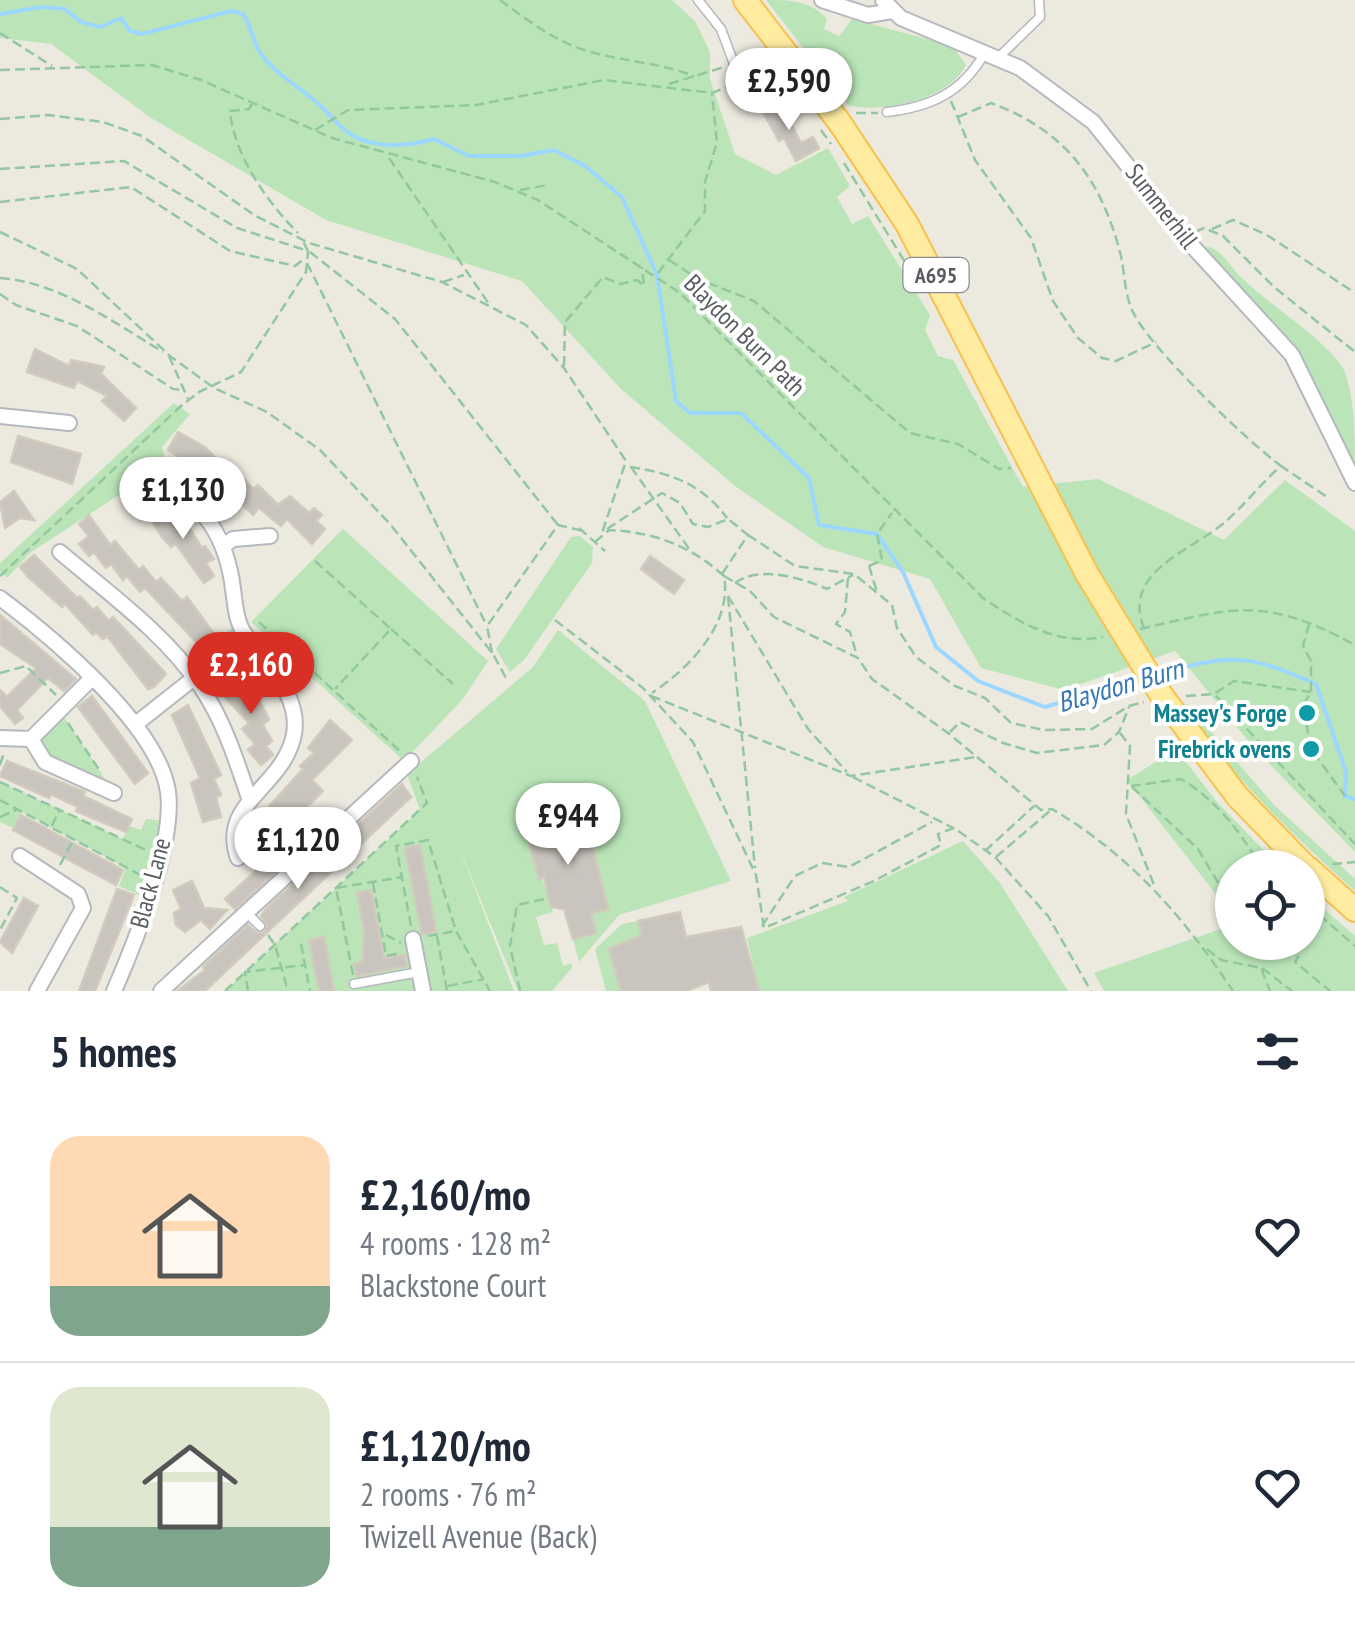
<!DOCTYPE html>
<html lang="en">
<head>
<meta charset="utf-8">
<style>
  body { margin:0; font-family:"PT Sans Narrow",sans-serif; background:#f2f2f3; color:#1f2937; height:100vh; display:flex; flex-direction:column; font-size:38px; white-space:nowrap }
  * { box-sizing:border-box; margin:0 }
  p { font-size:32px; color:#747a83 }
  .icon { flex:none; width:55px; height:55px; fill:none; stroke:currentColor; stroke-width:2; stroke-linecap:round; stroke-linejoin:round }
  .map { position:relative; height:991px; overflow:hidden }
  .side { display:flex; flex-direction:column; background:#fff; flex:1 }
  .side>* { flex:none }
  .buttons { position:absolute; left:1215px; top:850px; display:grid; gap:20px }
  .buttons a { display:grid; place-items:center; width:110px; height:110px; border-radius:50%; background:#fff; box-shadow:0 2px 8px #0004; font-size:50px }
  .price { position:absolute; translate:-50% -85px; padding:0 22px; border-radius:35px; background:#fff; color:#222; font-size:32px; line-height:65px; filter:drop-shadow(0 2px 5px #0008) }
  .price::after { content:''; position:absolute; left:50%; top:60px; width:30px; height:22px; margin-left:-15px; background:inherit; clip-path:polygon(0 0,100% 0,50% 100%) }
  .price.active { background:#d93025; color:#fff }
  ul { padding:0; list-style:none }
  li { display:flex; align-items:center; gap:30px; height:250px; padding:0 50px }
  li+li { border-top:2px solid #e0e1e3 }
  li span { display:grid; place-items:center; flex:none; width:280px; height:200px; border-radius:30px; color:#555 }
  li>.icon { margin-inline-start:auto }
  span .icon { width:120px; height:120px; fill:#fffc; stroke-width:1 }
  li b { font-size:42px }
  h2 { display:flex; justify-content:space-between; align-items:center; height:120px; padding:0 50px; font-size:42px }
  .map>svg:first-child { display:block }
  .green { fill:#bbe5b9 }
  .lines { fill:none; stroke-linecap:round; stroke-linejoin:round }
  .stream { stroke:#9cd7ff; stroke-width:4 }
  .building { fill:#c9c5be; stroke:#d1cabd; stroke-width:2.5 }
  .service-casing { stroke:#b5b8bd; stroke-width:11 }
  .minor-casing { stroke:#b5b8bd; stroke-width:18 }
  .primary-casing { stroke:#f7c14d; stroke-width:26 }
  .path { stroke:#92c79f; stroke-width:2.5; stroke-dasharray:10 5; stroke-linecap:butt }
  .service { stroke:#fff; stroke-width:8 }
  .minor { stroke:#fff; stroke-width:14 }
  .primary { stroke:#ffeca1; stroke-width:22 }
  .primary-bridge-casing { stroke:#f7c14d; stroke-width:26; stroke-linecap:butt }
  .primary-bridge { stroke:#ffeca1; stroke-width:22 }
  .culture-dot { fill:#0f9aa8; stroke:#fff; stroke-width:4 }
  .labels { text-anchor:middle; stroke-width:8; stroke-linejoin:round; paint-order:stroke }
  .shield { fill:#fff; stroke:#8a8d90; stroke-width:2.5 }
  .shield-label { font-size:22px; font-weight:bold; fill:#585c61 }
  .street-label { font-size:25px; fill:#585c61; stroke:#fff }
  .culture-label { font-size:25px; font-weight:bold; fill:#0d838f; stroke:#fff; text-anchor:end }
  .water-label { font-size:28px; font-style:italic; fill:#3778b4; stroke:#fff }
</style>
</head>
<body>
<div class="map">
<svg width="1355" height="991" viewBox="0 0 1355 991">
  <rect width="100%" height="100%" fill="#ece9df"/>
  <path class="green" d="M0 0H672L695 21 710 52V79L735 154 776 175 828 148 850 186 837 197 852 224 868 216 930 315 925 330 938 356 953 360 1023 487 1098 479 1224 540 1285 480 1355 531V852L1254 748 1175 651 1064 690 981 668 930 579 823 547 735 486 621 389 522 281 326 220 151 118 51 44 0 38Z
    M766 0C789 0 811 0 827 19L824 29 839 36 852 19 953 46 966 65C949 100 882 114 848 105Z
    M1201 246C1218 246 1225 259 1236 272 1262 301 1326 338 1344 370 1355 399 1355 436 1355 468L1305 362Z
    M174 403 190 414 162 447 164 455 153 473 31 552 7 578 0 572V563Z
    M343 529 488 661 463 699 404 761 251 622Z
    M580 536 593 547 592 563 524 660 510 672 496 649 571 537Z
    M231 629 252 648 259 665 218 694 211 677 191 659Z
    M558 630 645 701 731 881 619 915 579 962 573 939 596 933 591 914 608 908 585 817 566 822 562 808 523 819 553 912 536 917 544 945 557 943 563 966 571 963 572 968 552 991H518L457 842 514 991H225L420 810 407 774 532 668Z
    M1187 704 1275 806 1355 879V891C1291 834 1232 775 1181 706Z
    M60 711 109 785 45 762 31 739Z
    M1176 749 1217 802 1280 867 1232 868V915L1127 780Z
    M0 782 123 839 129 826 141 830 146 819 166 821 146 898 119 886 126 868 22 812 13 828 0 822Z
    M963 841 1000 883 1068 991H759L747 938 848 901 844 897Z
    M1308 895 1355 936V991H1104L1094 973 1232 925V942H1308Z
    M638 921 642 935 629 940 659 991H606L595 949 622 924Z"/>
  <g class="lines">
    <path class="stream" d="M0 14 42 7 65 9 81 22 100 27 121 18 130 31 142 34 231 11 243 14C251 26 252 38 258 49 269 69 293 83 310 97 325 107 336 125 350 134 376 150 407 146 434 139L469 156H521L554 150 585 166 622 197 657 275 676 401 690 413H741L809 478 819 525 877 534 903 572 936 647 978 681 1045 707 1139 679
      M1158 674C1231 654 1246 653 1316 684L1346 772 1345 796 1355 799"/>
  </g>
  <path class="building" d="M780 103 801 143 813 137 819 148 796 161 784 138 779 141 763 112Z
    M35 349 69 366 71 360 104 367 101 374 136 408 124 421 102 401 107 396 77 381 74 388 27 372Z
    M178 432 205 447 223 466 228 461 253 489 258 485 278 505 290 496 309 513 314 508 322 515 316 521 325 529 312 544 287 519 281 526 259 508 253 515 240 502 236 505 194 466 168 450Z
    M18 436 81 454 72 484 11 462Z
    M14 491 34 520 20 518 5 528 0 502Z
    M157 506 164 517 170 513 180 527 186 523 202 548 205 546 214 559 206 563 214 576 204 583 176 544 171 547 162 537 147 513Z
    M89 515 110 545 115 541 139 570 143 566 156 582 161 578 182 601 187 597 215 635 200 646 145 588 140 592 127 576 123 580 111 564 106 568 94 552 89 556 79 544 89 536 79 524Z
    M34 555 77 598 80 596 93 610 97 607 109 621 113 617 157 664 166 674 154 687 148 689 107 636 103 639 96 632 93 635 65 604 62 607 28 577 20 567Z
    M650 556 684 580 674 594 641 569Z
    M0 615 76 679 64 691 48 678 17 710 23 718 15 724 0 706V690L7 697 36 668 0 644Z
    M245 674 269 719 263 725 272 741 266 746 273 755 261 765 248 750 255 744 242 729 249 723 222 694Z
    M92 696 148 773 135 784 78 707Z
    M188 705 221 775 214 779 221 795 216 797 221 817 203 822 191 783 200 778 172 715Z
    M330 720 352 740 312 780 323 791 297 817 314 836 298 851 278 830 267 840 252 825 303 769 300 766 314 753 308 748Z
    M7 761 85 792 83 796 132 819 126 832 76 811 78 807 51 794 49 798 0 776Z
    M402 784 411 797 227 970 205 991H177L205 970 203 967 248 925 257 933 265 932 267 925 261 916 266 909Z
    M562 808 566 822 585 816 608 909 591 914 596 933 573 939 564 909 551 907 544 877 539 879 523 819Z
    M21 815 123 870 116 885 13 830Z
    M420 845 436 931 422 934 405 848Z
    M273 855 283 865 235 909 225 899Z
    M192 881 204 908 227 910 210 929 201 920 185 932 176 925 174 913 181 909 173 890Z
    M117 889 134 895 95 991H79Z
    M371 890 384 958 405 955 407 966 357 976 354 964 363 962 364 929 357 893Z
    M24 898 38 906 12 953 0 942Z
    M680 912 686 937 741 927 759 991H711L709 982 686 991H621L609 949 642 935 638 921Z
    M324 937 327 953 334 991H319L309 940Z"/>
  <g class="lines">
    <g class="service-casing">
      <path id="service" d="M698 0 721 29 743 88
        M1000 56 1040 17 1039 0
        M887 112C930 107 962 93 984 54
        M246 912 260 926
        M354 984 419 972"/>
    </g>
    <g class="minor-casing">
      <path id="minor" d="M822 0 868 15 892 11
        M883 0 901 18 1020 68 1093 122 1185 238 1292 355 1355 483
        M0 416 69 423
        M157 482C204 499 227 540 233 589 235 603 236 621 244 633 264 663 301 694 294 734 284 788 218 802 238 858
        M223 546 233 539 270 536
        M60 552C108 593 166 634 201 687 224 721 237 762 250 801
        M0 598C52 637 159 726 168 792 175 843 135 943 114 991
        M137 723 194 678
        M0 738 31 739 92 678
        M31 739 45 762 114 793
        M20 856 78 894 83 908 37 991
        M413 939 423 991
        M161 991 411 761"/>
    </g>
    <g class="primary-casing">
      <path id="primary" d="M745 0 840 123 907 224 1087 574
        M1162 696 1237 796 1307 868
        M1308 868 1355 910"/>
    </g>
    <path class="path" d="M500 0C529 21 559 45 595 53 628 62 661 63 694 76
      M0 33 52 66
      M0 70 152 65 201 80 332 138 495 182 538 200 680 293 983 598C1020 623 1058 646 1103 637
      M749 72 768 61 771 64
      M669 84 724 67
      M951 101 975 160 1031 238 1053 301 1078 338 1102 358 1116 361 1156 342
      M252 104 249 109 230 111C234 155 267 202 298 233
      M856 113H878
      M958 117 991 103C1064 130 1100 177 1120 252 1125 271 1124 294 1133 312 1150 348 1246 440 1281 466
      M0 119 48 115 103 122 142 136 254 215 309 243 442 282 526 325 564 368 626 461 602 533
      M315 130 348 110 476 105 604 80 712 93 730 86
      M821 130 831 144
      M389 158 489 304
      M844 163 908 267
      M0 169 124 161 237 228 308 251 302 239
      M520 190 548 185
      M0 202 131 187 230 251 295 266 304 259
      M1212 229 1233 220 1267 235 1355 293
      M0 232 77 269 170 356 214 388 267 412 320 450 390 524 493 654 506 678
      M1195 232 1204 228 1223 236 1274 287 1355 352
      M310 252 395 319 558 525
      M669 260 698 279 754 301 910 433 958 444 999 469 1011 468
      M307 263 487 626
      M658 273 705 211V182L717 142 712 94
      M0 278C59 282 113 322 163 352
      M443 282 464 275
      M0 294 16 305 77 326 173 389 183 390
      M169 356 188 399
      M564 366 565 322 603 277 620 284 637 280 644 286 642 267
      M630 467C671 473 702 484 727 518
      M631 467 690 550
      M579 528 605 551
      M607 529 662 493 680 503 693 524 708 527 728 519 748 535 722 574
      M748 535 795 566 854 574 892 605 897 628 916 657 955 686 985 698 1011 723 1044 730 1092 729 1129 706 1144 702
      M595 542 609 530C654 532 691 546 724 576 733 624 688 669 652 693
      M315 561 391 629 335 689
      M869 566 882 560 877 534 892 513
      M869 566 877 592
      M0 576 181 406 199 392 241 372 306 272 308 252
      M724 576 750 591 774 617 858 658 872 679 948 733 1041 810 1052 809C1130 855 1183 916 1233 991
      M848 578 845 612 836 624 850 632 857 656
      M735 583C760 565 802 578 827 589L853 575
      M728 596 808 729 847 772
      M728 597 755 868
      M555 620 643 688 693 742 756 875 764 928 874 881 941 845 938 834 954 828 995 857 1048 916 1091 991
      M259 622 402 753
      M1309 624 1303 646 1311 661V692L1303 705 1311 749 1345 796
      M1144 628C1121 571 1192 551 1225 522 1245 505 1261 483 1281 466L1327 497
      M391 629 453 684
      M1140 629C1236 607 1265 596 1355 645
      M492 653 487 626 558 525 583 531
      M0 673 26 666 56 695
      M210 680 245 658
      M651 696 851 776 976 757
      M1186 696 1214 694 1234 681 1311 692
      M1216 696 1355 844
      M1305 706 1318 707
      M68 723 100 771
      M950 732 960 722 1003 743 1037 753 1104 745 1119 732 1129 707
      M1120 733 1130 746 1126 814 1154 885
      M0 765 4 753
      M853 777 953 828
      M0 782 148 851
      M1131 786 1181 779C1213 798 1236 826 1255 857 1261 867 1265 860 1273 868
      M1132 787 1198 849 1232 906
      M0 800 144 877
      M0 817 16 810
      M52 826 59 810
      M985 851 1034 806
      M996 857 1051 810
      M1332 864 1355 862
      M60 865 73 841
      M373 883 386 956 400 953
      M0 887 17 898 0 930
      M1308 905 1355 946
      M411 926 396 846 428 840 456 931 490 991
      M762 926 795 876 822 863 849 867 932 822
      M268 935 275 945 288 991
      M386 935 401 943
      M428 936 456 931
      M437 936 447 991
      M1297 942 1301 952 1295 962 1330 991
      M301 944 310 991
      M1207 949 1221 960 1261 968 1270 991
      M1262 968 1292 991
      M353 975 336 888 402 877
      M448 986 484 979
      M225 991 427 803 417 777
      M248 991 245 972 305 965
      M520 991 510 946 517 905 549 898"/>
    <use href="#service" class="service"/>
    <use href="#minor" class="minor"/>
    <use href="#primary" class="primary"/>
    <g class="primary-bridge-casing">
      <path id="primary-bridge" d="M1087 574 1162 696"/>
    </g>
    <use href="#primary-bridge" class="primary-bridge"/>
  </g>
  <g class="culture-dot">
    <circle cx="1307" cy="713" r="10"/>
    <circle cx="1311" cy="749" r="10"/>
  </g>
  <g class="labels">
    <rect class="shield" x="903.5" y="258" width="65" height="34" rx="8"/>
    <g class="shield-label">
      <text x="936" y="283">A695</text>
    </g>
    <g class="street-label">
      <text transform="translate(1162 206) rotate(52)" y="9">Summerhill</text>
      <text transform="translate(745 335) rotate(45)" y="9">Blaydon Burn Path</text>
      <text transform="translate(150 883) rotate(-75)" y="9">Black Lane</text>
    </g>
    <g class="culture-label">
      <text x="1287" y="722">Massey's Forge</text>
      <text x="1291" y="758">Firebrick ovens</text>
    </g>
    <g class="water-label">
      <text transform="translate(1120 685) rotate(-16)" y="10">Blaydon Burn</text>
    </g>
  </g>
</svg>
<div class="buttons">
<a><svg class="icon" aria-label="locate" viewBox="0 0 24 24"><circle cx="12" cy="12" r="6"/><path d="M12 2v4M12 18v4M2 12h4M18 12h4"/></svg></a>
</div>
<b class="price" style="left:789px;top:133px">£2,590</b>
<b class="price" style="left:183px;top:542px">£1,130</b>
<b class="price active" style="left:251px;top:717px">£2,160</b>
<b class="price" style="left:568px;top:868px">£944</b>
<b class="price" style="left:298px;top:892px">£1,120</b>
</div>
<section class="side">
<h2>5 homes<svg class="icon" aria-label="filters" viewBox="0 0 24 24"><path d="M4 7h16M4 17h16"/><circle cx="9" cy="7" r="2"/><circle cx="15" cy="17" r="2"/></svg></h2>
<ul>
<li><span style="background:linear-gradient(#ffd9b3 75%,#7fa58c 0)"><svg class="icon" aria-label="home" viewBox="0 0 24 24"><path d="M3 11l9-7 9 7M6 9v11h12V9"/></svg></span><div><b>£2,160/mo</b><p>4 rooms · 128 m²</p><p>Blackstone Court</p></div><svg class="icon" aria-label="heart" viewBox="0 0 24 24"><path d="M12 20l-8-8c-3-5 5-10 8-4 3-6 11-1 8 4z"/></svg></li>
<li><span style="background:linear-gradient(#dfe7d0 70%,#7fa58c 0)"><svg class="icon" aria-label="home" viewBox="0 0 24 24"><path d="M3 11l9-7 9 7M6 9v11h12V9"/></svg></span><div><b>£1,120/mo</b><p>2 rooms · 76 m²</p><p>Twizell Avenue (Back)</p></div><svg class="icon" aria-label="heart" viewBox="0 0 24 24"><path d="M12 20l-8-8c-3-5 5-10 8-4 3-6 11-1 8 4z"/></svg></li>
</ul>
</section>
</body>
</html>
